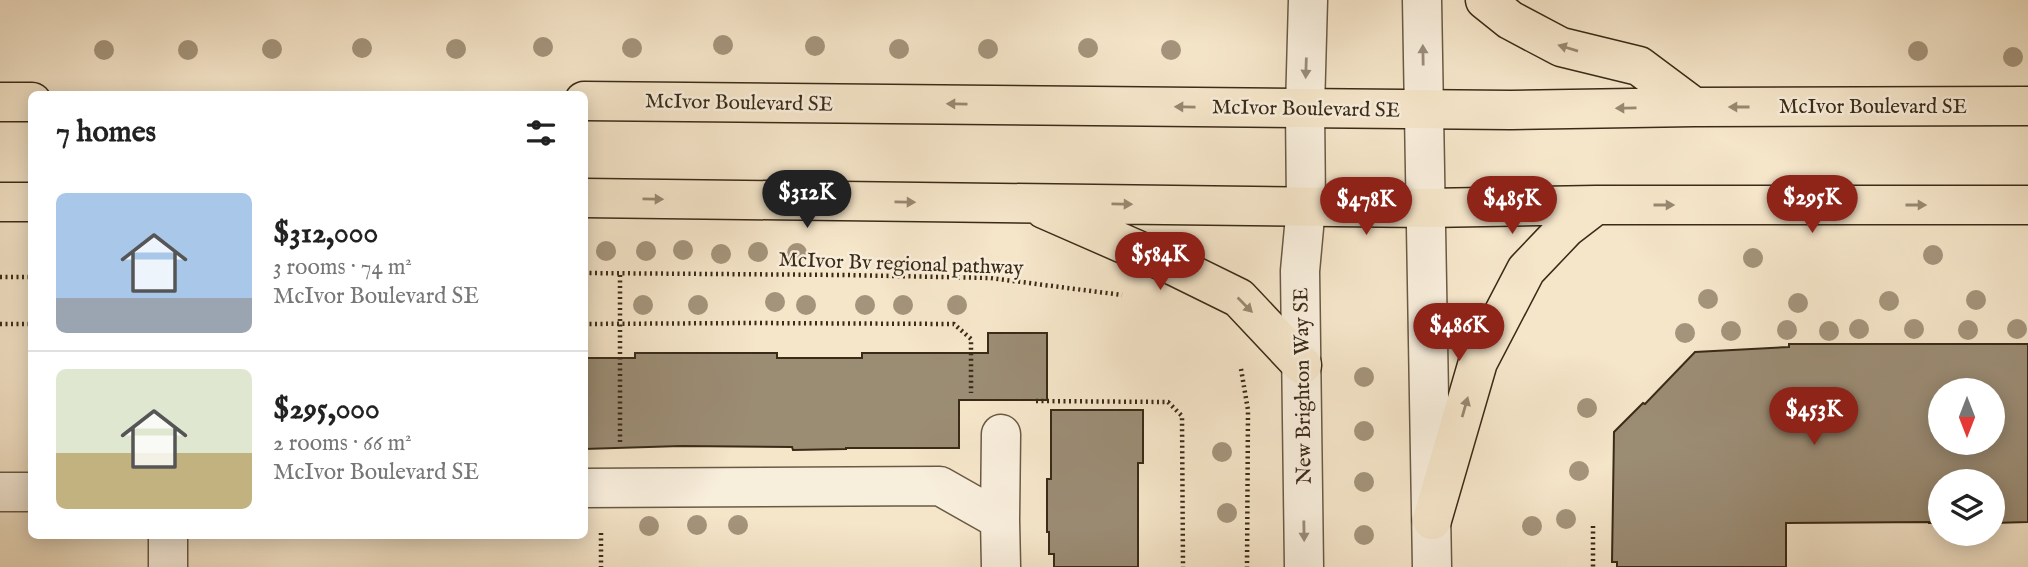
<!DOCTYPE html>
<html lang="en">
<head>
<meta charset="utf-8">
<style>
  body { margin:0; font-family:"IM FELL English",serif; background:#f2f2f2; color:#222; height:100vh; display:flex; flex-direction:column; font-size:26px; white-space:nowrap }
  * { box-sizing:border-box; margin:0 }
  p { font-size:23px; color:#767676 }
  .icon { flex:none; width:38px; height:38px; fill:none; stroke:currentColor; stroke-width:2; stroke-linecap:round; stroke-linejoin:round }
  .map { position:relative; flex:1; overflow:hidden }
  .side { position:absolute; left:28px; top:91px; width:560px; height:448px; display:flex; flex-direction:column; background:#fff; border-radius:10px; box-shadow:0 4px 18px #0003 }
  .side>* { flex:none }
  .needle { width:46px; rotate:180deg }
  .buttons { position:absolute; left:1928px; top:378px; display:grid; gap:14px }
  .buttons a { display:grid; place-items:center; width:77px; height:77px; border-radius:50%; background:#fff; box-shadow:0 4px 18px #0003; font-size:35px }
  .price { position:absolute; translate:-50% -60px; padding:0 16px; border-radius:24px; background:#8f2418; color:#fff; font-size:23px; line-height:46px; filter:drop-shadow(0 2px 4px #0008) }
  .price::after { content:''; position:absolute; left:50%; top:42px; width:21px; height:16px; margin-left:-10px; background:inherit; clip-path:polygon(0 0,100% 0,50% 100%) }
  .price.active { background:#222; color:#fff }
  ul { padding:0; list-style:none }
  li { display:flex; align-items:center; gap:21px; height:175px; padding:0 28px }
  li+li { border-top:2px solid #e0e0e0 }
  li span { display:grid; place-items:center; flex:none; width:196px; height:140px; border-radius:10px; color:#555 }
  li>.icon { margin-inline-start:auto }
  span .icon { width:84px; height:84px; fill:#fffc; stroke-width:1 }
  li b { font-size:30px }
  h2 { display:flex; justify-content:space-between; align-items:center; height:84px; padding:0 28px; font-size:30px }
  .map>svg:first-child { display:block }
  .building { fill:#9b8c74; stroke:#3a2b17; stroke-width:2; fill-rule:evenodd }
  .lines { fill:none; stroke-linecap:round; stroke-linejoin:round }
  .minor-casing { stroke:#695a44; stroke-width:41 }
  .major-casing { stroke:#3a2b17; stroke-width:41 }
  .path { stroke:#3a2b17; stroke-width:4.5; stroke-dasharray:2 3.5; stroke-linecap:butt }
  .minor { stroke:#f8eedc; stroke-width:38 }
  .major { stroke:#f5e5c9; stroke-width:38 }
  .tree { fill:#a4947b }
  .oneway { fill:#988870 }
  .oneway2 { fill:#998c7a }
  .labels { text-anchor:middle; stroke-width:5; stroke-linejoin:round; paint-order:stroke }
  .street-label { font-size:21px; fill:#3a2b17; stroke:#f8eedc }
</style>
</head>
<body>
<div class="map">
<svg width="2028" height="567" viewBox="0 0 2028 567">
  <rect width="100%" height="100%" fill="#f5e5c9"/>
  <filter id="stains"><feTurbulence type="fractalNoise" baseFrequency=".00286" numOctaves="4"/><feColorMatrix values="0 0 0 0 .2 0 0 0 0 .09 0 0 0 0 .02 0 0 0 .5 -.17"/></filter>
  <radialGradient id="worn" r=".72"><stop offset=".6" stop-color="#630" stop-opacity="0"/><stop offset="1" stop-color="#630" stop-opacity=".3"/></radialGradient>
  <path class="building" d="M988 333H1047V400H959V448H846V449L793 450 792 447 681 446 584 449V358H635V353H777V358H862V353H988Z
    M1789 344H2028V522L1993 523V481H1941V523H1929V522L1786 523V567H1617V562H1612L1614 432 1643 403 1645 404 1695 352 1789 347ZM1941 390H1993V443H1941Z
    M1051 410H1143V463H1138V567H1054V554H1049V532H1047V479H1051Z"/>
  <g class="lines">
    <g class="minor-casing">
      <path id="minor" d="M1422 0 1432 567
        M584 488 940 486 1000 520 1001 567
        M0 492H32
        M1000 520 1001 434
        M168 536V567
        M1304 567 1300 271 1306 206 1305 108 1308 0"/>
    </g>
    <g class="major-casing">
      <path id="major" d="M1485 0 1510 20 1561 47 1639 66 1694 107
        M584 101 1511 110 1694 107 2028 106
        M0 102H32
        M584 198 1427 208 1596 205H2028
        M0 202H32
        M1044 209 1174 266 1239 298 1302 365
        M1432 520 1478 362 1526 270 1566 228 1596 205"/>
    </g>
    <path class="path" d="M584 273 844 275 990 278 1122 295
      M0 277H32
      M0 324H32
      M584 324 750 323 954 324 971 339V393
      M1241 369 1248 410 1247 567
      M1036 401 1168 402 1182 416 1183 567
      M620 442V273
      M1593 526V567
      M601 533V567"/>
    <use href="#minor" class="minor"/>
    <use href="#major" class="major"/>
  </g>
  <g class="tree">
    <circle cx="723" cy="45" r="10"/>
    <circle cx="815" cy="46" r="10"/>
    <circle cx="543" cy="47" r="10"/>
    <circle cx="362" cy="48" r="10"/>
    <circle cx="632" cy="48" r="10"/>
    <circle cx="1088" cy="48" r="10"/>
    <circle cx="272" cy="49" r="10"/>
    <circle cx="456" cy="49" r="10"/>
    <circle cx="899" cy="49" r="10"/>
    <circle cx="988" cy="49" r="10"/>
    <circle cx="104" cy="50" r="10"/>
    <circle cx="188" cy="50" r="10"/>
    <circle cx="1171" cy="50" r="10"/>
    <circle cx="1918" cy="51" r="10"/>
    <circle cx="2013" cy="57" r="10"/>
    <circle cx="683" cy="250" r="10"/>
    <circle cx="606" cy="251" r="10"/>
    <circle cx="646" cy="251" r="10"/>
    <circle cx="758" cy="252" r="10"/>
    <circle cx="797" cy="253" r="10"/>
    <circle cx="721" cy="254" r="10"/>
    <circle cx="1933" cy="255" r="10"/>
    <circle cx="1753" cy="258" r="10"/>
    <circle cx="1708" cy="299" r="10"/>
    <circle cx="1976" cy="300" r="10"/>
    <circle cx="1889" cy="301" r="10"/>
    <circle cx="775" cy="302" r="10"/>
    <circle cx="1798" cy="303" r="10"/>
    <circle cx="643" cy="305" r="10"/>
    <circle cx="698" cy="305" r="10"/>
    <circle cx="806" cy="305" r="10"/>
    <circle cx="865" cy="305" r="10"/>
    <circle cx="903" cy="305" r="10"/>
    <circle cx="957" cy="305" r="10"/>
    <circle cx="1859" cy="329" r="10"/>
    <circle cx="1914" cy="329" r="10"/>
    <circle cx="2017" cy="329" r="10"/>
    <circle cx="1787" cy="330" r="10"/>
    <circle cx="1968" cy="330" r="10"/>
    <circle cx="1731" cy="331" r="10"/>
    <circle cx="1829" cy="331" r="10"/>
    <circle cx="1685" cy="333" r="10"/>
    <circle cx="1364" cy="377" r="10"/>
    <circle cx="1587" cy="408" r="10"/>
    <circle cx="1364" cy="431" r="10"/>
    <circle cx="1222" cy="452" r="10"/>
    <circle cx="1579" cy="471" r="10"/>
    <circle cx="1364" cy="482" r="10"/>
    <circle cx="1227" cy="513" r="10"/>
    <circle cx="1566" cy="519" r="10"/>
    <circle cx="697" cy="525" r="10"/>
    <circle cx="738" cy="525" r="10"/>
    <circle cx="649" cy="526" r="10"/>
    <circle cx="1532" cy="526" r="10"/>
    <circle cx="1364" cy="535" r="10"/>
  </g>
  <defs><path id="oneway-solid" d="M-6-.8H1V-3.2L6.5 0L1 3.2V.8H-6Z" transform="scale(1.75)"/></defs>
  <g class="oneway">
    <use href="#oneway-solid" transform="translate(1568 48) rotate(-163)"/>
    <use href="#oneway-solid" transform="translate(957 104) rotate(-179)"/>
    <use href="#oneway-solid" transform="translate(1185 107) rotate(-179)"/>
    <use href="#oneway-solid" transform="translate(1739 107) rotate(180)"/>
    <use href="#oneway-solid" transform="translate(1626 108) rotate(179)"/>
    <use href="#oneway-solid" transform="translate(653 199) rotate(1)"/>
    <use href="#oneway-solid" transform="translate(905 202) rotate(1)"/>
    <use href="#oneway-solid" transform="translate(1122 204) rotate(1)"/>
    <use href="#oneway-solid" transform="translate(1664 205)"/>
    <use href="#oneway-solid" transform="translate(1916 205)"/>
    <use href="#oneway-solid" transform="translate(1245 305) rotate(45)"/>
    <use href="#oneway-solid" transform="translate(1465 407) rotate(-74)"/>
  </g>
  <g class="oneway2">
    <use href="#oneway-solid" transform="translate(1423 55) rotate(-91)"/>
    <use href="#oneway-solid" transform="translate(1306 68) rotate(92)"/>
    <use href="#oneway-solid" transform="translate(1304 531) rotate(89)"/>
  </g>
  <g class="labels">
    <g class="street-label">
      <text transform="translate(739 102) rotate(1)" y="7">McIvor Boulevard SE</text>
      <text x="1873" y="113">McIvor Boulevard SE</text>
      <text transform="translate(1306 108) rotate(1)" y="7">McIvor Boulevard SE</text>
      <text transform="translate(901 263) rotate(2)" y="7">McIvor Bv regional pathway</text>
      <text transform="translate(1302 386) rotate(-91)" y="7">New Brighton Way SE</text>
    </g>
  </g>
  <rect width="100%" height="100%" filter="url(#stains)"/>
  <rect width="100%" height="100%" fill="url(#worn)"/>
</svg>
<div class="buttons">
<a><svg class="needle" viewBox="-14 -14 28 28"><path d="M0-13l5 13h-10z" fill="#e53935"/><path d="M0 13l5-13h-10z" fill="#767676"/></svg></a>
<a><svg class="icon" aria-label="layers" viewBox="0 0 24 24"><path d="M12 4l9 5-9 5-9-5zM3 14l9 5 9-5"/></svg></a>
</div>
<b class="price active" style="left:807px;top:230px">$312K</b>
<b class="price" style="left:1812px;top:235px">$295K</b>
<b class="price" style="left:1512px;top:236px">$485K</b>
<b class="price" style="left:1366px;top:237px">$478K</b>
<b class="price" style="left:1160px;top:292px">$584K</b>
<b class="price" style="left:1459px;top:363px">$486K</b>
<b class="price" style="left:1814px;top:447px">$453K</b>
<section class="side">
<h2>7 homes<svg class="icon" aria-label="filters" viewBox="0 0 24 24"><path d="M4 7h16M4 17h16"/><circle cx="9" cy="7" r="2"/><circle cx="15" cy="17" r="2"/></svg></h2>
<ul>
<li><span style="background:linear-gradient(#a9c7e8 75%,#9aa5b1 0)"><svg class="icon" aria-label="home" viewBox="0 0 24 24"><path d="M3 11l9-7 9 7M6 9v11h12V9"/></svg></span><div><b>$312,000</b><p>3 rooms · 74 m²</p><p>McIvor Boulevard SE</p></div></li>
<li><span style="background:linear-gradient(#dfe7d0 60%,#c2b280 0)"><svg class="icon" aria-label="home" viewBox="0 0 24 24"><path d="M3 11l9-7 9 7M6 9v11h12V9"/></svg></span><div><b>$295,000</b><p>2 rooms · 66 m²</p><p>McIvor Boulevard SE</p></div></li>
</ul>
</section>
</div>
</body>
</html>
